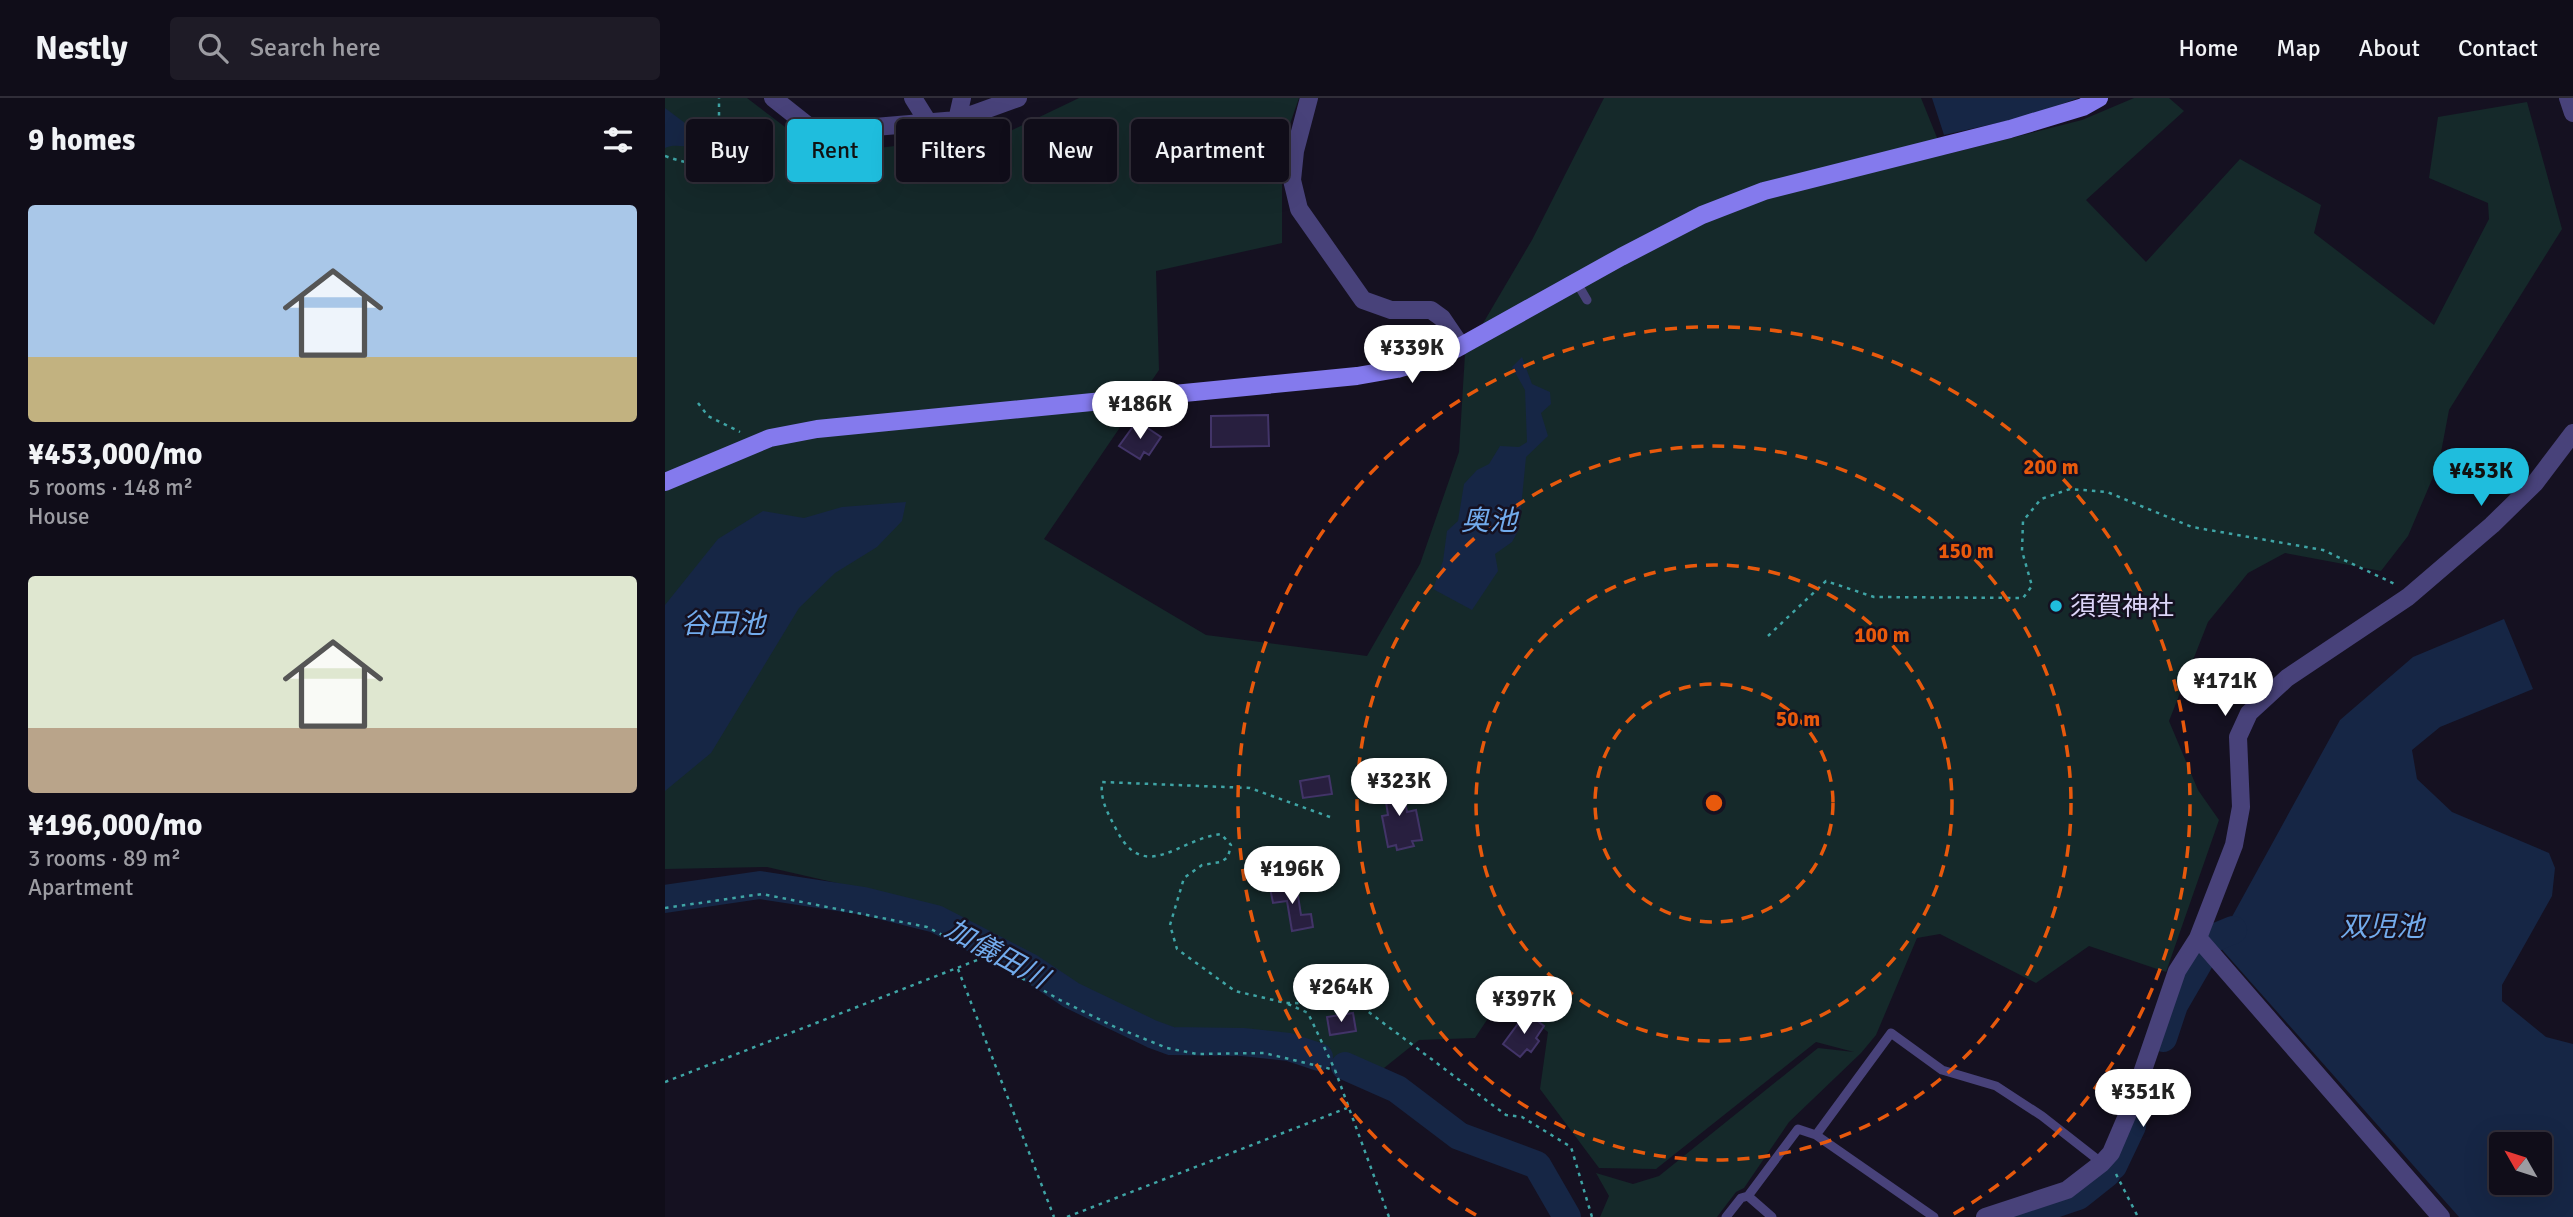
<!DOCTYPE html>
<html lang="en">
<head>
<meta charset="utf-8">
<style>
  body { margin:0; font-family:Signika,"Noto Sans JP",sans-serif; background:#1e1b26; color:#f1f3f6; height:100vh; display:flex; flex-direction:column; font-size:26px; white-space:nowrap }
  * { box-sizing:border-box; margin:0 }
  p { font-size:23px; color:#9c9ca2 }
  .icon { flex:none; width:38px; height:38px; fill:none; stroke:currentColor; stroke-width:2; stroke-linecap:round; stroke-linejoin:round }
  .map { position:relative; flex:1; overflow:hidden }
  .sheet { display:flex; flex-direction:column; background:#100d19; width:665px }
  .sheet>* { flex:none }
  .banner { position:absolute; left:21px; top:21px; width:665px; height:63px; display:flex; gap:14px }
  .needle { width:46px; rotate:309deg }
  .buttons { position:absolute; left:1824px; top:1034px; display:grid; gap:14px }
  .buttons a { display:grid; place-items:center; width:63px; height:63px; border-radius:7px; background:#100d19; box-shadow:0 7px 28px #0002,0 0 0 2px #302d38; font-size:35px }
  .price { position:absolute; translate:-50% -60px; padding:0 16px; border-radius:24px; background:#fff; color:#222; font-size:23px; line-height:46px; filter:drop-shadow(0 2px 4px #0008) }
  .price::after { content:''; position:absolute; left:50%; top:42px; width:21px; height:16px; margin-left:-10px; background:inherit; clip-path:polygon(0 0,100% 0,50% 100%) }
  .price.selected { background:#1fbddd; color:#111 }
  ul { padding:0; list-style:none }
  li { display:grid; align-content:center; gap:14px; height:371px; padding:0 28px }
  li span { display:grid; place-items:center; height:217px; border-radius:7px; color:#555 }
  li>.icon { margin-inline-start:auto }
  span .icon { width:126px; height:126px; fill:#fffc; stroke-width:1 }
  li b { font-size:30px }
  h2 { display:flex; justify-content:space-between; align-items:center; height:84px; padding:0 28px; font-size:30px }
  .pill { padding:0 24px; border-radius:7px; background:#100d19; box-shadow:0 7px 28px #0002,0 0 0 2px #302d38; font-size:24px; line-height:63px }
  .pill.selected { background:#1fbddd; color:#111 }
  header { display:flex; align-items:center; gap:42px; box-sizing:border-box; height:98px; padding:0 35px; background:#100d19; border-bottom:2px solid #302d38 }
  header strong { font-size:33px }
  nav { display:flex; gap:38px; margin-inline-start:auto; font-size:24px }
  .search { width:490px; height:63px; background:#1e1b26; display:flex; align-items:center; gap:18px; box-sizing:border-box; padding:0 24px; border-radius:7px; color:#9c9ca2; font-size:26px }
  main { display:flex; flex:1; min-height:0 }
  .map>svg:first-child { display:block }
  .green { fill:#15292a }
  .water { fill:#162645; fill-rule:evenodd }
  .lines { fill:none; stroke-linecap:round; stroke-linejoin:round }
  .river { stroke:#162645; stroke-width:28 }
  .building { fill:#281f3f; stroke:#423468; stroke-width:2 }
  .path { stroke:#3fa4a5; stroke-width:2.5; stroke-dasharray:3.5 5; stroke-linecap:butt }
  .lane { stroke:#48427a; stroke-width:9 }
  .street { stroke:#48427a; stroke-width:18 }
  .secondary { stroke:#847aed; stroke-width:18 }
  .ring { fill:none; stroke:#e8590c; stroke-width:3.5; stroke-dasharray:12 9 }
  .poi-dot { fill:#1fbddd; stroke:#151121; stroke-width:2.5 }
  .labels { text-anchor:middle; stroke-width:5; stroke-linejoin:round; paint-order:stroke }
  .poi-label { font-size:26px; fill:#ddd6f9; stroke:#151121; text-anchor:start }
  .water-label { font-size:28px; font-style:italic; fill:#72abec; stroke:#151121 }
  .centre { fill:#e8590c; stroke:#151121; stroke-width:3.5 }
  .ring-label { font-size:21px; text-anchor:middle; font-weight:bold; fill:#e8590c; stroke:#151121; stroke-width:5; stroke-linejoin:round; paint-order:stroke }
</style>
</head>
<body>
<header>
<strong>Nestly</strong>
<div class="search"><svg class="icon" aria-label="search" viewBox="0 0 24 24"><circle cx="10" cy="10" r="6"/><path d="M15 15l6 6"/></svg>Search here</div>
<nav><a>Home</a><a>Map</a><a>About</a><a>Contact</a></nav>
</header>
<main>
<section class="sheet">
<h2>9 homes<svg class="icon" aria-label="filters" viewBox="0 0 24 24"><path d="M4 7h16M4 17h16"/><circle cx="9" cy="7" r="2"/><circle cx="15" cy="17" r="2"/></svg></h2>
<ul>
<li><span style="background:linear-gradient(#a9c7e8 70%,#c2b280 0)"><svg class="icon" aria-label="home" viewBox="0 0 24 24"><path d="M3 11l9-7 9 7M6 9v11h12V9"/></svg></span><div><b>¥453,000/mo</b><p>5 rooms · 148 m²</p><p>House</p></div></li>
<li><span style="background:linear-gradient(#dfe7d0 70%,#b9a48a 0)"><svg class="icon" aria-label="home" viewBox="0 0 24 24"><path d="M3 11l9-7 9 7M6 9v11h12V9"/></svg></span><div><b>¥196,000/mo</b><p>3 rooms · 89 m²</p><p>Apartment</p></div></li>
</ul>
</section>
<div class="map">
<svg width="1908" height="1119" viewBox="0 0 1908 1119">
  <rect width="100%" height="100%" fill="#151121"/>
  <path class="green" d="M0 0H82L157 57 343 34 414 0H634L617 49V145L491 173 494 272 379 441 541 537 702 558 755 466 794 354 800 256 867 142 939 0H1256L1279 57 1417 22 1469 0H1504L1519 13 1421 102 1481 164 1575 61 1656 107 1649 135 1769 227 1824 121 1823 105 1764 80 1773 19 1862 4 1897 131 1784 312 1774 365 1743 438 1716 473 1620 455 1583 475 1543 524 1504 623 1533 692 1554 722 1501 874 1424 848 1371 885 1275 836 1252 840 1211 937 1196 955 1124 1024 1079 1090 1071 1094 1052 1119H935L944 1098 931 1075 968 1086 994 1078 1153 950 1189 954 1151 944 991 1071 934 1070 875 991 883 934 837 899 810 940 754 942 714 974 591 939 519 933 442 906 268 807 102 769 0 771Z"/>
  <path class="water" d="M1267 0H1413L1368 17 1279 37Z
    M0 10 36 37 37 40 32 48C22 50 9 45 0 50Z
    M857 259 867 286 885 294 886 306 876 315 883 338 861 359 854 431 847 444 830 456 833 473 807 512 768 491 778 463 782 433 793 423 799 386 812 372 824 366 835 348 854 349 862 344 860 292 847 269Z
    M241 404 237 423 212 449 170 475 134 510 46 655 0 693V507L53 441 98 413 139 420 177 409Z
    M1839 521 1868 591 1775 629 1747 652 1752 681 1787 714 1884 755 1890 770 1887 798 1837 887V903L1881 939 1908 946V1119H1794L1552 846 1675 622 1748 559ZM1836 1046H1874V1085H1836Z"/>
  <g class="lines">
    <path class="river" d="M0 801 95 787 199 803 271 821 364 869 406 897 487 936 506 943 578 944 624 949 654 959
      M1551 839 1568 832
      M1498 940 1509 907 1534 864
      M680 968 732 991 794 1038 872 1067 902 1119
      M1448 1068 1467 1028
      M1351 1119 1413 1098 1442 1075"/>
  </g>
  <path class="building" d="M603 317 604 348 546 349V318Z
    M472 323 496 339 484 357 479 354 475 361 454 348Z
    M664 678 667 696 638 700 635 683Z
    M736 681 742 714 751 712 757 742 747 743 749 748 732 752 731 747 723 749 717 718 723 717 718 684Z
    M631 785 636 817 646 816 648 829 627 833 622 803 608 805 605 790Z
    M688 915 691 933 665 937 662 919Z
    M866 918 879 928 871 940 874 943 866 954 862 951 855 959 838 946 858 919 863 922Z"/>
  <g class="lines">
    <path class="path" d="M0 58C26 67 31 67 54 54V0
      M33 305 43 318 75 334
      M1103 538 1161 483 1209 499 1358 500 1367 488 1357 453 1358 423 1376 401 1405 391 1442 394 1527 429 1658 452 1732 487
      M665 719 585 690 437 684C435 703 443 715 451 731 479 787 513 741 556 736L566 747 563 759 556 764 537 767 519 780 505 827 512 851 570 893 621 905 693 906 841 1017 857 1019 906 1049 927 1119
      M0 810 97 796 262 829 320 859 395 902 450 929 502 950 532 956 599 955 670 972
      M293 871 389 1119
      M623 906 643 915 670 972 724 1119
      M0 984 320 859
      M1451 1076 1473 1119
      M402 1119 682 1010"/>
    <path class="lane" d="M912 185 922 202
      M1151 1037 1269 1119
      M1061 1119 1076 1100 1083 1098
      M1107 1119 1083 1098 1133 1031 1151 1037 1226 935 1277 972 1331 988 1377 1018 1437 1065"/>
    <path class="street" d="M108 0 151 34 292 22 353 0
      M248 0 263 24
      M644 0 630 53 627 82 634 111 698 202 726 212H766L777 220 796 248
      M1903 0 1908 15
      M292 22 297 0
      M1533 840 1776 1119
      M1320 1119 1402 1092 1437 1065 1446 1055 1464 1013 1512 873 1533 840 1569 747 1576 709 1573 639 1584 615 1622 580 1743 499 1827 427 1870 385 1908 335"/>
    <path class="secondary" d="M0 384 105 340 152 331 692 278 732 271 780 257 956 159 1037 117 1099 93 1345 31 1418 9 1434 0"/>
  </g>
  <g class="ring">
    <circle cx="1049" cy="705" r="119"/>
    <circle cx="1049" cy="705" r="238"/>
    <circle cx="1049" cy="705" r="357"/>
    <path d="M811 1117A476 476 0 1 1 1287 1117"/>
  </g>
  <circle class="poi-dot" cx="1391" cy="508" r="7"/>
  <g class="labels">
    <g class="poi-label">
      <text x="1405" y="517">須賀神社</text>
    </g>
    <g class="water-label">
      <text x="824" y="432">奥池</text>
      <text x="58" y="535">谷田池</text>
      <text x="1717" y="838">双児池</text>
      <text transform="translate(332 855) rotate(29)" y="10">加儀田川</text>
    </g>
  </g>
  <circle cx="1049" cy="705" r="10" class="centre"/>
  <g class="ring-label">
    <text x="1386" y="376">200 m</text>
    <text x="1301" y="460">150 m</text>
    <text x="1217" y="544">100 m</text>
    <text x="1133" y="628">50 m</text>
  </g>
</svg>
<div class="buttons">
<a><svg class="needle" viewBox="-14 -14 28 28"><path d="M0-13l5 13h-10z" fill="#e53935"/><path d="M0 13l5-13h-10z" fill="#9c9ca2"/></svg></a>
</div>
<b class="price" style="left:747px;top:287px">¥339K</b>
<b class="price" style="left:475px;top:343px">¥186K</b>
<b class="price selected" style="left:1816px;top:410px">¥453K</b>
<b class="price" style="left:1560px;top:620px">¥171K</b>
<b class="price" style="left:734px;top:720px">¥323K</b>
<b class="price" style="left:627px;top:808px">¥196K</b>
<b class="price" style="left:676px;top:926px">¥264K</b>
<b class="price" style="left:859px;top:938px">¥397K</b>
<b class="price" style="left:1478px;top:1031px">¥351K</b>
<div class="banner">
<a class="pill">Buy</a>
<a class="pill selected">Rent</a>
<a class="pill">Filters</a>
<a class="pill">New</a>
<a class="pill">Apartment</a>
</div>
</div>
</main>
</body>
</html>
